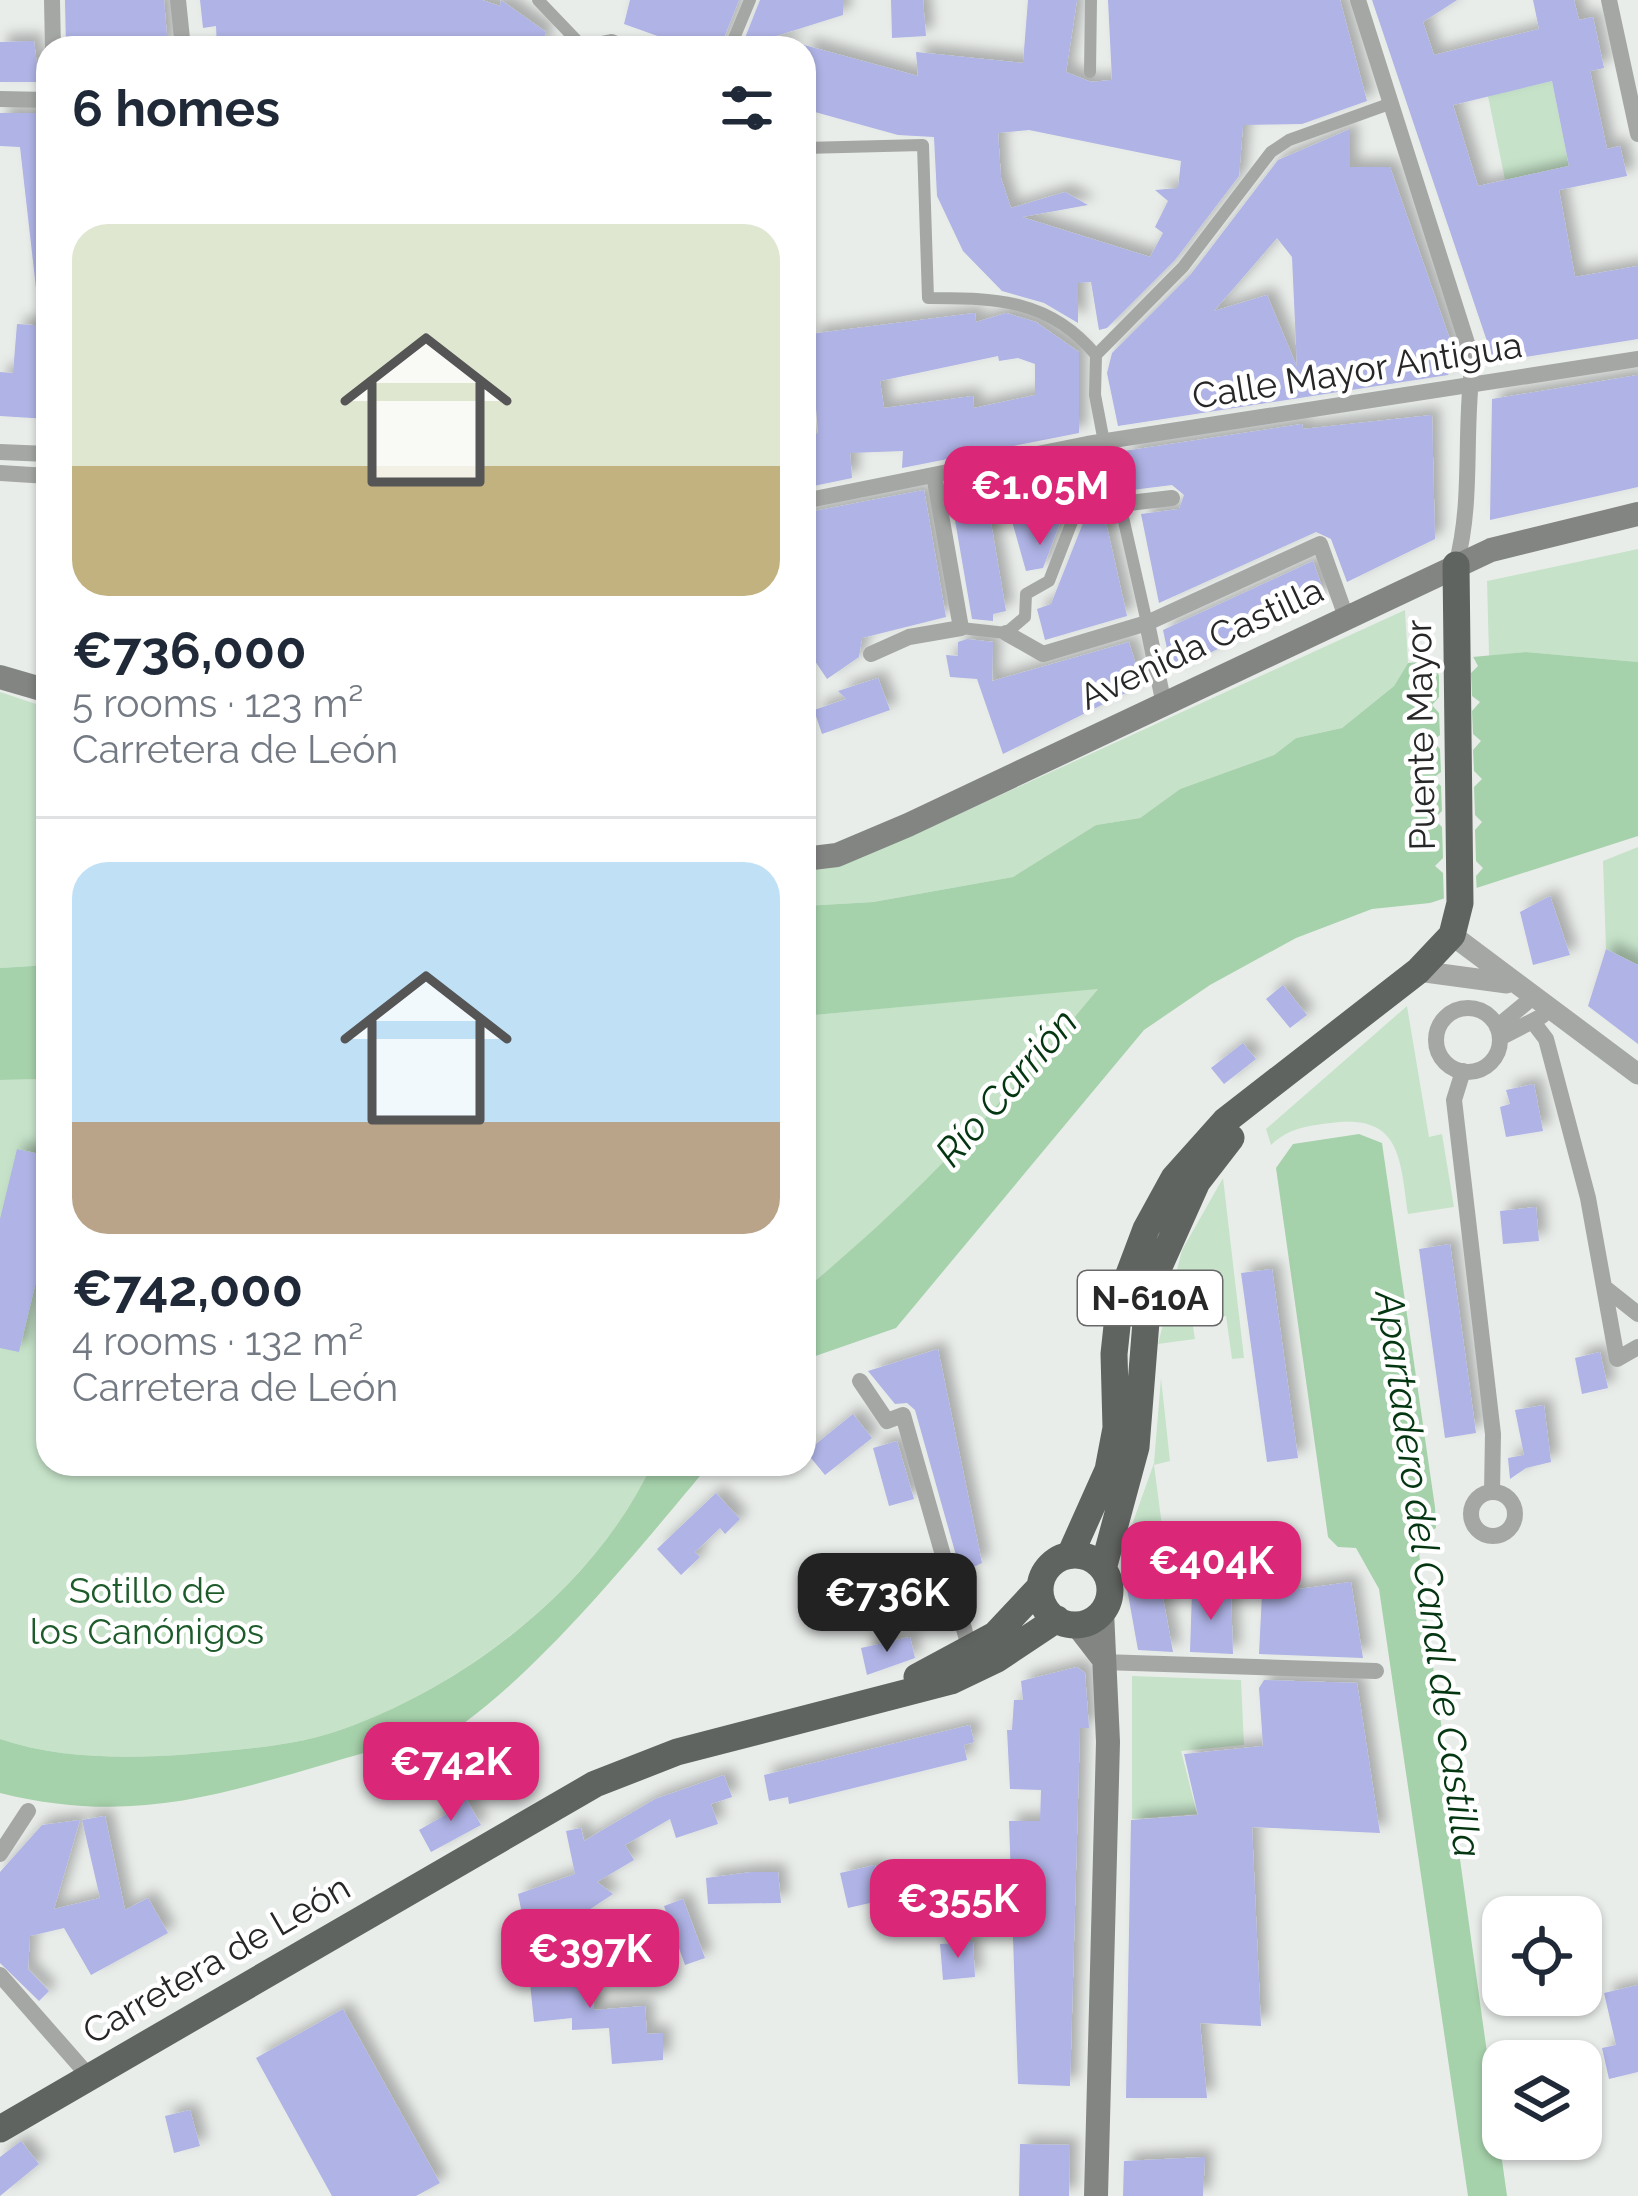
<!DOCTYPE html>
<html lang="en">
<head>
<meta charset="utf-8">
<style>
  body { margin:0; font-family:Raleway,sans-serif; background:#f6f6f7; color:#1f2937; height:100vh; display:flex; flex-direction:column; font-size:45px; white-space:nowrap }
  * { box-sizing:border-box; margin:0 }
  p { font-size:39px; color:#747a83 }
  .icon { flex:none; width:66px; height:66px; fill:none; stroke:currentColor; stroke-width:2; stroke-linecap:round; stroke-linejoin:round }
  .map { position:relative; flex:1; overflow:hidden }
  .details { position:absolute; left:36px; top:36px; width:780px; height:1440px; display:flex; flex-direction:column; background:#fff; border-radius:36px; box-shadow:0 3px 9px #0004 }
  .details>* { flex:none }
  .fabs { position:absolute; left:1482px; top:1896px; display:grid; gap:24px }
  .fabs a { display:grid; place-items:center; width:120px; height:120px; border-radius:24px; background:#fff; box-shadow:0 3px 9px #0004; font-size:60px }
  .price { position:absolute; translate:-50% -102px; padding:0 27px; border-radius:24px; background:#db2777; color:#fff; font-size:39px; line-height:78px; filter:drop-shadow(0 3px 6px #0008) }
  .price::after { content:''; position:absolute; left:50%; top:72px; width:36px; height:27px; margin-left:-18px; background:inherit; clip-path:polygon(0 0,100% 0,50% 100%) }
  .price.current { background:#222; color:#fff }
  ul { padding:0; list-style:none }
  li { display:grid; align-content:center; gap:24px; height:636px; padding:0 36px }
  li+li { border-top:3px solid #e0e1e3 }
  li span { display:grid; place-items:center; height:372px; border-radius:36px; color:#555 }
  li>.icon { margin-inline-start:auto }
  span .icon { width:216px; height:216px; fill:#fffc; stroke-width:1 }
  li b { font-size:51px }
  h2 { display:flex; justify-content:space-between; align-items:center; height:144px; padding:0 36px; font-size:51px }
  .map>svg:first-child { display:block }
  .green { fill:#c6e3c9 }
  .water { fill:#a6d2ab }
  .pier { fill:#e9edea }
  .building { fill:#afb3e5; fill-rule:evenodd; filter:url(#shadow) }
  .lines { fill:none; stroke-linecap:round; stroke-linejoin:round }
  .pedestrian { stroke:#a5a7a5; stroke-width:12 }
  .minor { stroke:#a5a7a5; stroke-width:16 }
  .tertiary { stroke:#a5a7a5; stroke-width:21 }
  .secondary { stroke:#838583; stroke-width:24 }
  .trunk { stroke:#606460; stroke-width:27 }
  .labels { text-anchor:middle; stroke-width:9; stroke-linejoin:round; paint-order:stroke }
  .shield { fill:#fff; stroke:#676867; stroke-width:3 }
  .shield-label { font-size:33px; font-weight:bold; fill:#262726 }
  .street-label { font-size:36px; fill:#262726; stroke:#fff }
  .park-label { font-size:36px; fill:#1d5b2a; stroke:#fff }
  .water-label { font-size:39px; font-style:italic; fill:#043611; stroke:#fff }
</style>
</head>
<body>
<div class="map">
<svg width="1638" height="2196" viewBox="0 0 1638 2196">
  <defs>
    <filter id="shadow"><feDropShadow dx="8" dy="-8" stdDeviation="6" flood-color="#0004"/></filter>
  </defs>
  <rect width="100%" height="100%" fill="#e9edea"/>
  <path class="green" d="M1552 81 1569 166 1505 180 1488 96Z
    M1638 549V662L1526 652 1489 656 1487 581Z
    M1405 610 1408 663 1394 686 1342 728 1296 738 1274 755 1180 789 1140 818 1096 825 1013 877 873 902 804 906V870L909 837Z
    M0 692 48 708V965L0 968Z
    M1638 847V965L1606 949 1603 861Z
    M1099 988C1008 1098 915 1199 804 1290V1016Z
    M1407 1006 1429 1137 1442 1134 1454 1207 1408 1214C1400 1158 1401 1114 1331 1123 1307 1126 1289 1128 1271 1145L1266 1129Z
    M48 1079V1464H652C598 1582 472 1680 354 1725 302 1746 246 1749 191 1754 129 1759 59 1759 0 1739V1080Z
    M1223 1178 1244 1358 1232 1359 1226 1316 1192 1320 1195 1339 1158 1344 1182 1250Z
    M1161 1378 1170 1461 1154 1465 1166 1556 1122 1553 1154 1463Z
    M1132 1676 1241 1680 1244 1745 1181 1751 1197 1814 1132 1819Z"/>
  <path class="water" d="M1526 652 1638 662V836L1430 903 1372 909 1296 938 1210 985 1144 1030 896 1328 804 1360V1290C914 1200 1007 1099 1098 989L804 1016V906L873 902 1013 877 1096 825 1140 818 1180 789 1274 755 1296 738 1342 728 1394 686 1408 663Z
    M48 965V1079L0 1080V968Z
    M1359 1134 1382 1143 1435 1507 1436 1528 1418 1538 1422 1587 1507 2196H1468L1379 1589 1356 1548 1338 1547 1328 1537 1276 1168 1293 1144Z
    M652 1464H710C643 1544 547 1663 464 1723 440 1740 396 1744 367 1752 233 1790 141 1828 0 1793V1739C59 1759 129 1759 191 1754 246 1749 302 1746 354 1725 473 1680 598 1582 652 1464Z"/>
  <path class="pier" d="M1470 651 1478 666 1471 673 1472 696 1480 702 1472 711 1473 734 1481 741 1473 750 1474 771 1482 779 1474 787 1475 815 1482 822 1475 830 1476 861 1483 868 1476 876 1477 895 1453 902 1444 901 1443 873 1435 866 1443 858 1442 827 1434 819 1442 811 1441 786 1433 778 1441 772 1440 749 1433 741 1440 735 1439 713 1432 705 1439 697V675L1430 665 1438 654Z"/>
  <path class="building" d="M65 0H164L168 48H66Z
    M200 0H482L500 6 501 0 546 32 541 48H217L216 26 203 28Z
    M630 0H739L720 48H691L624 24Z
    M760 0H844L843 15 773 37 795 43V48H741Z
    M891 0H923L926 36 892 38Z
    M1028 0H1077L1066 72 1091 82 1112 80 1108 0H1340L1367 101 1302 124 1243 125 1239 176 1175 260 1107 328 1099 330 1091 282 1078 283V323L1044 303 1002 291 963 251 937 196 934 137 898 135 804 109V45L918 76 916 52 1023 63ZM1029 130 1181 161 1178 188 1155 190 1168 201 1155 227 1163 233 1150 257 1022 217 1088 205 1065 192 1011 208 1001 178 998 133Z
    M1372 0H1457L1423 22 1434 55 1539 29 1533 0H1574L1579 20 1593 17 1604 68 1590 71 1607 149 1620 146 1627 176 1559 190 1575 277 1638 266V339L1494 362ZM1552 81 1569 166 1478 186 1453 105Z
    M34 41 39 82H0V42Z
    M0 113H42L48 170V296L37 297 20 147 0 146Z
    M1350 129V167H1390L1454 351 1446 354 1451 369 1448 375 1118 426 1107 373 1112 353 1191 274 1278 160ZM1277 238 1292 257 1297 367 1267 295 1214 311Z
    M975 313 976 322 1006 313 1036 322 1079 352V433L902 468 903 451 850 453 852 478 804 488V438L818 433 810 334ZM998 356 999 361 1018 358 1035 364V395L974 408 973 396 884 408 880 381Z
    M17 324 48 326V419L0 416V372L13 373Z
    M1638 375V487L1490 520 1492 399Z
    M1432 415 1435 539 1347 582 1331 539 1316 532 1159 603 1141 514 1179 509 1184 495 1172 485 1132 490 1124 451 1302 424 1303 429Z
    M1091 456 1127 616 1045 640 1037 609 1051 604 1085 518 1084 508 1075 504 1065 510 1043 568 1026 571 1008 507 989 511 1006 611 993 614V621L972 619 950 491 1036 467 1042 494 1076 487 1072 467 1080 468 1083 458Z
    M924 490 946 617 862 638 859 657 827 679 811 655 804 660V513Z
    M1313 561 1325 595 1172 672 1163 630Z
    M967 639 993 642 992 681 1129 642 1142 685 1003 754 977 679 950 677 946 655 958 656V642Z
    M878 678 890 710 822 734 814 710 846 699 838 691Z
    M1550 896 1570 955 1533 965 1520 912Z
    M1606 949 1638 965V1044L1588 1006Z
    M1283 985 1307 1015 1290 1028 1266 999Z
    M1243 1043 1256 1059 1224 1084 1211 1068Z
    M1534 1084 1543 1131 1506 1137 1500 1107 1510 1104 1506 1090Z
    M17 1149 48 1156V1231L19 1352 0 1348V1219Z
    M1536 1207 1539 1241 1503 1244 1500 1211Z
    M1450 1244 1476 1433 1445 1438 1419 1249Z
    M1272 1269 1298 1458 1267 1462 1241 1273Z
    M938 1349 982 1563 961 1573 915 1410 907 1403 895 1404 868 1371Z
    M1600 1352 1608 1388 1582 1394 1575 1358Z
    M1544 1405 1551 1462 1526 1468 1510 1479 1508 1458 1524 1455 1515 1410Z
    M853 1414 872 1438 825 1475 806 1452Z
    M897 1441 914 1499 889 1506 873 1448Z
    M716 1493 740 1519 725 1534 720 1528 695 1552 700 1557 681 1575 657 1549Z
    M1351 1582 1363 1658 1259 1654 1262 1594Z
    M1126 1583 1161 1587 1173 1652 1138 1650Z
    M1192 1591 1231 1595 1233 1654 1190 1652Z
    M910 1637 915 1658 867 1675 861 1648Z
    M1077 1667 1085 1673 1089 1728H1080L1070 2086 1018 2084 1009 1821H1040L1041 1790 1010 1789 1007 1730H1012L1014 1700H1023L1021 1681Z
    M1264 1680 1357 1683 1380 1833 1252 1827 1261 2026 1200 2023 1207 2098H1126L1131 1820 1198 1815 1184 1754 1263 1746 1259 1688Z
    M970 1725 974 1742 964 1745 967 1760 789 1804 788 1797 769 1801 764 1775Z
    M724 1775 732 1797 711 1804 718 1824 676 1838 670 1819 625 1845 634 1860 597 1882 613 1894 542 1941 530 1912 522 1914 518 1894 575 1874 566 1831 581 1828 584 1841 655 1799Z
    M464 1795 481 1825 431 1852 419 1830 447 1814 443 1807Z
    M105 1816 125 1910 148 1898 168 1933 91 1975 64 1928 30 1936 28 1969 49 1991 39 2001 0 1963V1872L42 1825 80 1820 54 1909 100 1898 82 1820Z
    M875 1865 883 1900 848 1908 840 1873Z
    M752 1872H778L781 1903 708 1904 706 1878Z
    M683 1899 705 1958 685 1965 664 1906Z
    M973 1942 975 1977 943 1980 940 1944Z
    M548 1952 550 1971 591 1968 594 2010 645 2006 647 2034 663 2033V2060L612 2064 609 2028 572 2030V2018L534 2022 527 1954Z
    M1638 1985V2072L1609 2079 1602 2048 1616 2045 1604 1993Z
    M343 2009 440 2183 416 2196H332L256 2058Z
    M190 2110 200 2146 174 2153 165 2116Z
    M21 2141 39 2164 0 2196V2157Z
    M1020 2144 1070 2145 1069 2196H1019Z
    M1205 2157 1203 2196H1123L1124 2161Z"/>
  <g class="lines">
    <path class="pedestrian" d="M538 0 581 45
      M577 47 612 40 630 48
      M730 48 750 0
      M1090 72 1091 0
      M804 148 923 145 928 298C996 298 1050 299 1096 355L1095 395 1104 442
      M1096 355 1183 267 1271 152 1289 140 1389 104
      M1120 504 1147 623
      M961 628 1006 633 1025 617 1026 594 1049 581 1075 514"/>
    <path class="minor" d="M52 0 53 48
      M178 0 183 48
      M1358 0 1473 362C1463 428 1474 500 1456 565
      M1609 0 1638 134
      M0 99 48 100
      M1104 442 1120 504 1172 498
      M0 452 48 454
      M0 473 48 476
      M804 501 1087 444 1638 359
      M1147 623 1163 700
      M1006 633 1043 654 1147 623 1320 544 1345 614
      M871 654 909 637 961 628 934 475
      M1436 1040a32 32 0 1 1 64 0a32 32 0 1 1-64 0Z
      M1533 1022 1546 1039 1588 1198 1617 1359 1638 1347
      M1497 1027 1533 997
      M1500 1038 1542 1016
      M1463 1071 1454 1100 1493 1434 1492 1492
      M1604 1287 1638 1314
      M860 1381 887 1421 903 1415 970 1650
      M1471 1514a22 22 0 1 1 44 0a22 22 0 1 1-44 0Z
      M1102 1662 1376 1671
      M0 1854 28 1811
      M0 1975 87 2074"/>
    <path class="tertiary" d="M1452 935 1638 1074
      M1418 971 1507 983"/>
    <path class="secondary" d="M0 677 48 691
      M804 859 837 855 908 825 1491 550 1638 514
      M1077 1625 1101 1656
      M1096 2196 1108 1742 1102 1611"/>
    <path class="trunk" d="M1070 1555 1108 1470 1116 1428 1114 1354 1120 1298 1146 1229 1174 1178 1225 1121 1418 971 1452 935 1460 903 1456 565
      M1040 1590a35 35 0 1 1 70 0a35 35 0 1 1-70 0Z
      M1103 1569 1136 1447 1147 1309 1158 1269 1197 1182 1231 1138
      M917 1677 995 1635 1040 1587
      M0 2129 595 1784 677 1752 951 1681 997 1659 1057 1619"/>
  </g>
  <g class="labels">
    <rect class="shield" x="1078" y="1271" width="144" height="54" rx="9"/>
    <g class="shield-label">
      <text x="1150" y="1310">N-610A</text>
    </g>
    <g class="street-label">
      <text transform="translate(1357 370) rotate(-9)" y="13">Calle Mayor Antigua</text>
      <text transform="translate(1201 643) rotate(-25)" y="13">Avenida Castilla</text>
      <text transform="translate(1420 735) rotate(-91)" y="13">Puente Mayor</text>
      <text transform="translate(216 1959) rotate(-30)" y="13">Carretera de León</text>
    </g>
    <g class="park-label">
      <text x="147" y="1603">Sotillo de<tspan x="147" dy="41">los Canónigos</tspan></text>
    </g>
    <g class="water-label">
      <text transform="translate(1006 1087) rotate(-49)" y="14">Río Carrión</text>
      <text transform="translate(1429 1574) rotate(82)" y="14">Apartadero del Canal de Castilla</text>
    </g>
  </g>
</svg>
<div class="fabs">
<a><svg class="icon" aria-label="locate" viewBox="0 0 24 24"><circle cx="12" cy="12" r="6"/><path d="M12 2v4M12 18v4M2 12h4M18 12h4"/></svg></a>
<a><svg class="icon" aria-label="layers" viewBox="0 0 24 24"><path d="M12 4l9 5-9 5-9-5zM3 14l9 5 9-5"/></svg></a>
</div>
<b class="price" style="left:1040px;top:548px">€1.05M</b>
<b class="price" style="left:1211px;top:1623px">€404K</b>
<b class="price current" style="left:887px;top:1655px">€736K</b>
<b class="price" style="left:451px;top:1824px">€742K</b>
<b class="price" style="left:958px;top:1961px">€355K</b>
<b class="price" style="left:590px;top:2011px">€397K</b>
<section class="details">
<h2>6 homes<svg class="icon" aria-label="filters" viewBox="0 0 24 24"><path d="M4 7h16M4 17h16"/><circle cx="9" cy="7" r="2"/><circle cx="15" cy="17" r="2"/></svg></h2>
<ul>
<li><span style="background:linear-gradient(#dfe7d0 65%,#c2b280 0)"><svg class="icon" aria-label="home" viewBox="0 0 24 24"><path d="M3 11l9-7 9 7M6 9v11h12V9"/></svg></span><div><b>€736,000</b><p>5 rooms · 123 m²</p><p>Carretera de León</p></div></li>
<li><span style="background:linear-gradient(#bfe0f5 70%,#b9a48a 0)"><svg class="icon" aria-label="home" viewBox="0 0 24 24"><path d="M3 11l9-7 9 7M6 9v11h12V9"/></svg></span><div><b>€742,000</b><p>4 rooms · 132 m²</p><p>Carretera de León</p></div></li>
</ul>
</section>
</div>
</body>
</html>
